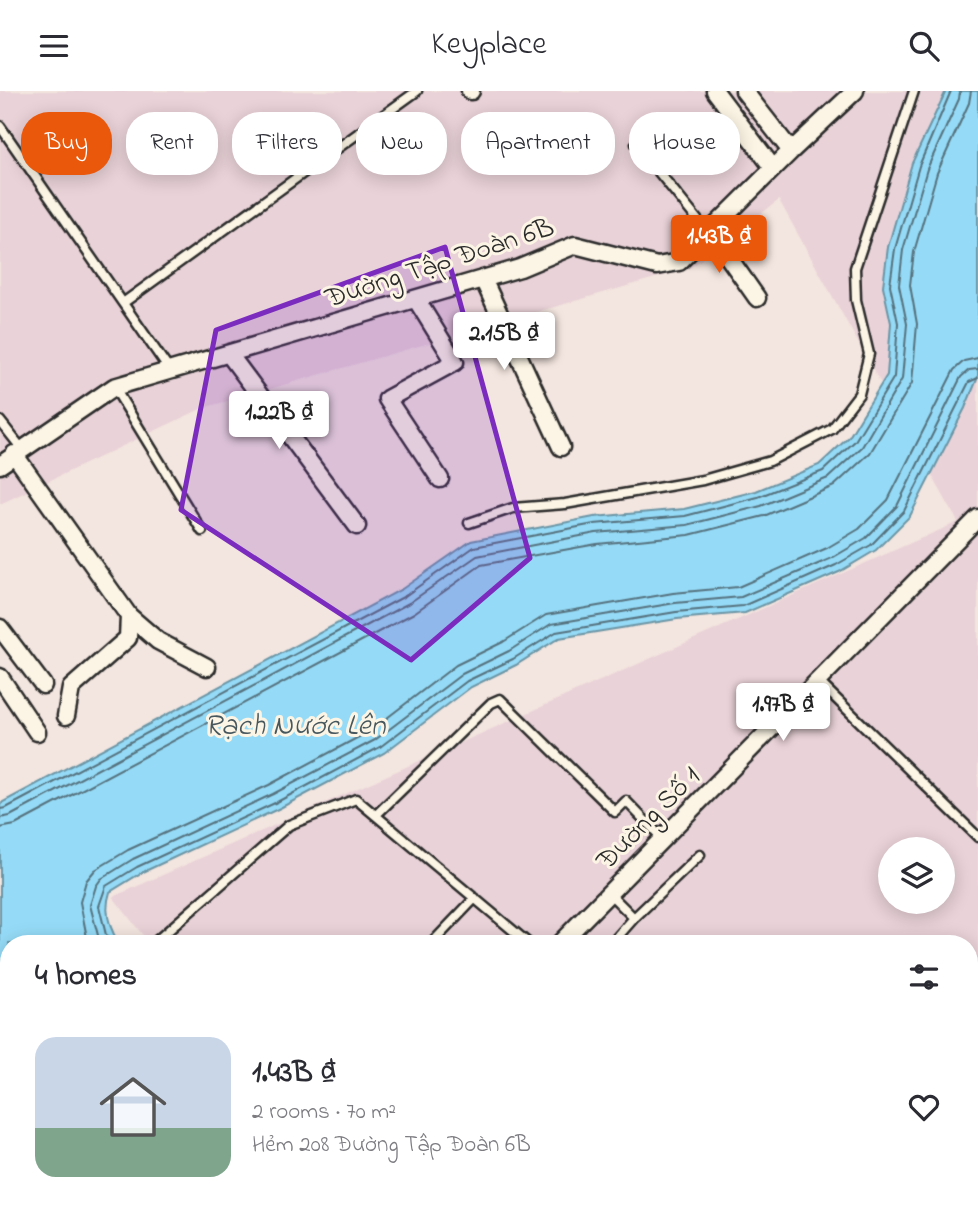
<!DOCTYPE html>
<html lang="en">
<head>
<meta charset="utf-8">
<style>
  body { margin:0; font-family:"Indie Flower",sans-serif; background:#f7f7f7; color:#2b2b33; height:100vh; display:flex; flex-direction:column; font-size:26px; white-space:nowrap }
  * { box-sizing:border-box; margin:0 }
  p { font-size:23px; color:#7c7c81 }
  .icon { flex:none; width:38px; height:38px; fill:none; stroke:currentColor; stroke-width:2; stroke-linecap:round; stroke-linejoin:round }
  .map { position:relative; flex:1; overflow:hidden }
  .details { position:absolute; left:0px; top:844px; width:978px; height:275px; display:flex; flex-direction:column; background:#fff; border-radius:28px 28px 0 0; box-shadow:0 4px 18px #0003 }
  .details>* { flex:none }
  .top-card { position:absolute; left:21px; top:21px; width:936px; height:63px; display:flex; gap:14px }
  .buttons { position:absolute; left:878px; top:746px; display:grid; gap:14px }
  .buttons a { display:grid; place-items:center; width:77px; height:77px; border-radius:50%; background:#fff; box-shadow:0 4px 18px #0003; font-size:35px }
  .price { position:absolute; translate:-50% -60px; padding:0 16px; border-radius:7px; background:#fff; color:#222; font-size:23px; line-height:46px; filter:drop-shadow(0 2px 4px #0008) }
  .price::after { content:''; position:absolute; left:50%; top:42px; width:21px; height:16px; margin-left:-10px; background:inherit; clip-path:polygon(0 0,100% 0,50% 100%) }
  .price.current { background:#ea580c; color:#fff }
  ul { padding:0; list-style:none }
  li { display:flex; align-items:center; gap:21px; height:175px; padding:0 35px }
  li span { display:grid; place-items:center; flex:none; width:196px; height:140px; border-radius:21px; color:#555 }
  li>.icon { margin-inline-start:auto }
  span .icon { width:84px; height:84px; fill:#fffc; stroke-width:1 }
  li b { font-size:30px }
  h2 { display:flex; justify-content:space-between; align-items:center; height:84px; padding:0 35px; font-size:30px }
  .chip { padding:0 24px; border-radius:28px; background:#fff; box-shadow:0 4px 18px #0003; font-size:24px; line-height:63px }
  .chip.current { background:#ea580c; color:#fff }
  header { display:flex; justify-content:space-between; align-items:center; height:91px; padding:0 35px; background:#fff; font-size:32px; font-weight:600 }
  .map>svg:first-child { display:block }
  .built { fill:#e9d2d8; fill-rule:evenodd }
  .water { fill:#95dbf7; stroke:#6b95a5; stroke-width:2 }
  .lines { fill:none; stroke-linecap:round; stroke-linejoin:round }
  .shore { stroke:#55717d; stroke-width:2 }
  .lane-casing { stroke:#2b2b2b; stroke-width:13 }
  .street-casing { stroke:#2b2b2b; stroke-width:21 }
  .lane { stroke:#fcf5e5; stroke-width:8 }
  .street { stroke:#fcf5e5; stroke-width:16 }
  .marked { fill:#7b2cbf; fill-opacity:0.2; stroke:#7b2cbf; stroke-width:5; stroke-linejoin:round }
  .labels { text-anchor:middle; stroke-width:6; stroke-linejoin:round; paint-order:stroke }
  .street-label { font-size:28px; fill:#2b2b2b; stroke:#fcf5e5 }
  .water-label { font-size:30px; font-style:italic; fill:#46575e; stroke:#fcf5e5 }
</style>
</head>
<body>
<header><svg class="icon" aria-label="menu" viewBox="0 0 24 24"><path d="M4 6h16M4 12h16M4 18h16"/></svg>Keyplace<svg class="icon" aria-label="search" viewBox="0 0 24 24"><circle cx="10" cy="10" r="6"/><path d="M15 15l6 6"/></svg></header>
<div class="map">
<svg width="978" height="1118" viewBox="0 0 978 1118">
  <rect width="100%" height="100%" fill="#f3e5df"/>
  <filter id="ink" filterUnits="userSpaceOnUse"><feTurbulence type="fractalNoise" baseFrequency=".0143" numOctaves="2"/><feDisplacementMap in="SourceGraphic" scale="14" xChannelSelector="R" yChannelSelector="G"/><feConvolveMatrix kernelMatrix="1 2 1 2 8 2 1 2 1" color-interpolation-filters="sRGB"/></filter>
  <g filter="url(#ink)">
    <path class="built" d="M0 0H978V1118H385L369 1110H970V852H149L113 806 958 431 779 109 690 177 203 317 0 413ZM891 758H943V810H891Z"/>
    <path class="water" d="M946 0H978V286L965 317 910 425 876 459 839 481 745 522 677 528 559 547 516 574 471 596 384 662 280 717 141 782 110 801C104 819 109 837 119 852H9V924L0 908V714L3 711 402 498 471 450 594 426 684 418 756 400 819 374 849 346 887 284 891 232 883 195 888 156 912 72Z
      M0 1054 9 1055V1110H213L205 1118H0Z"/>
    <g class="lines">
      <path class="shore" d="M0 718 6 717 405 505 474 456 594 433 685 425 758 406 823 380 855 350 894 286 898 232 890 194 895 158 919 75 951 0
        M0 727 10 725 409 512 477 465 596 442 687 434 761 415 828 387 862 356 902 288 907 233 899 194 903 159 927 78 959 8 960 0
        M0 737 15 734 414 522 481 474 597 453 689 444 764 425 834 395 870 362 912 292 917 233 910 194 914 161 937 82 969 12 971 0
        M88 852 80 811 86 790 95 779 128 759 269 694 370 640 456 574 503 551 546 524 673 502 738 496 827 457 859 438 888 409 954 279 964 270 978 267
        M100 852 90 814 96 795 101 788 133 768 273 703 375 649 462 583 509 560 551 533 675 512 741 506 832 467 866 447 897 415 961 286 969 279 978 278
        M111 852 106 844 99 815 106 795 137 776 277 711 380 656 467 590 513 568 556 541 676 521 743 515 836 474 871 454 904 420 969 291 978 287"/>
      <g class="lane-casing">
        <path id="lane" d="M0 35 170 280
          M636 53 708 142
          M123 212 417 0
          M114 296 202 440
          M0 330 22 358
          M469 432 513 417 565 413 703 389 770 370 832 338 859 303 869 263 856 209 855 177 914 0
          M818 590 978 746
          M376 724 491 612 500 608 615 721 626 710 663 748
          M609 802 634 827
          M154 852 289 734 356 708 528 852
          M432 852 475 807
          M612 852 634 827 700 764
          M673 1110 681 1118
          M836 1110 837 1118
          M957 1110 958 1118"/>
      </g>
      <g class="street-casing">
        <path id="street" d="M470 0H471
          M715 0 773 77
          M744 0 791 60
          M710 140 757 207
          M483 188 561 356
          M416 208 455 271 387 308 440 388
          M229 263 357 435
          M14 363 129 525 158 550 207 576
          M0 374 114 296 520 177 575 154 657 175 679 171 791 60 855 0
          M0 537 43 594
          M0 586 37 641
          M66 625 71 597 128 547 129 525
          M560 852 978 427
          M970 913H978
          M286 1118 294 1110"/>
      </g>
      <use href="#lane" class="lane"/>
      <use href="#street" class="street"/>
    </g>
  </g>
  <path class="marked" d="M445 156 530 467 411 569 181 419 216 239Z"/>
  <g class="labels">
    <g class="street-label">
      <text transform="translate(439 170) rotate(-18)" y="10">Đường Tập Đoàn 6B</text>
      <text transform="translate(647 726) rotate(-45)" y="10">Đường Số 1</text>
    </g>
    <g class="water-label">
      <text x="295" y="643">Rạch Nước Lên</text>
    </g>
  </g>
</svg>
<div class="buttons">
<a><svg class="icon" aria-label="layers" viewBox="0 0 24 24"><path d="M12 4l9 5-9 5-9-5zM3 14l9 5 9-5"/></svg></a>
</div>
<b class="price current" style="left:719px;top:184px">1.43B ₫</b>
<b class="price" style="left:504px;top:281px">2.15B ₫</b>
<b class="price" style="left:279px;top:360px">1.22B ₫</b>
<b class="price" style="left:783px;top:652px">1.97B ₫</b>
<div class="top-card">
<a class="chip current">Buy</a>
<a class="chip">Rent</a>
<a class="chip">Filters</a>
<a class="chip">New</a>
<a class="chip">Apartment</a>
<a class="chip">House</a>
</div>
<section class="details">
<h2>4 homes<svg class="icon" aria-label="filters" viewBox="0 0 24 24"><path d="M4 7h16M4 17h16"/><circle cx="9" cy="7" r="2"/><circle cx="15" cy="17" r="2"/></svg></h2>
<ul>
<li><span style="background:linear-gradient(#c9d6e8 65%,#7fa58c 0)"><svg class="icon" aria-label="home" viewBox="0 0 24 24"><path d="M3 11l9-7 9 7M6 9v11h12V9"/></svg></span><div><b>1.43B ₫</b><p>2 rooms · 70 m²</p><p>Hẻm 208 Đường Tập Đoàn 6B</p></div><svg class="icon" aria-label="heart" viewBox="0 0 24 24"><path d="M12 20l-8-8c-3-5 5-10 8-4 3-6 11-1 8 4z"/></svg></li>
</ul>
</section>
</div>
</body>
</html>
